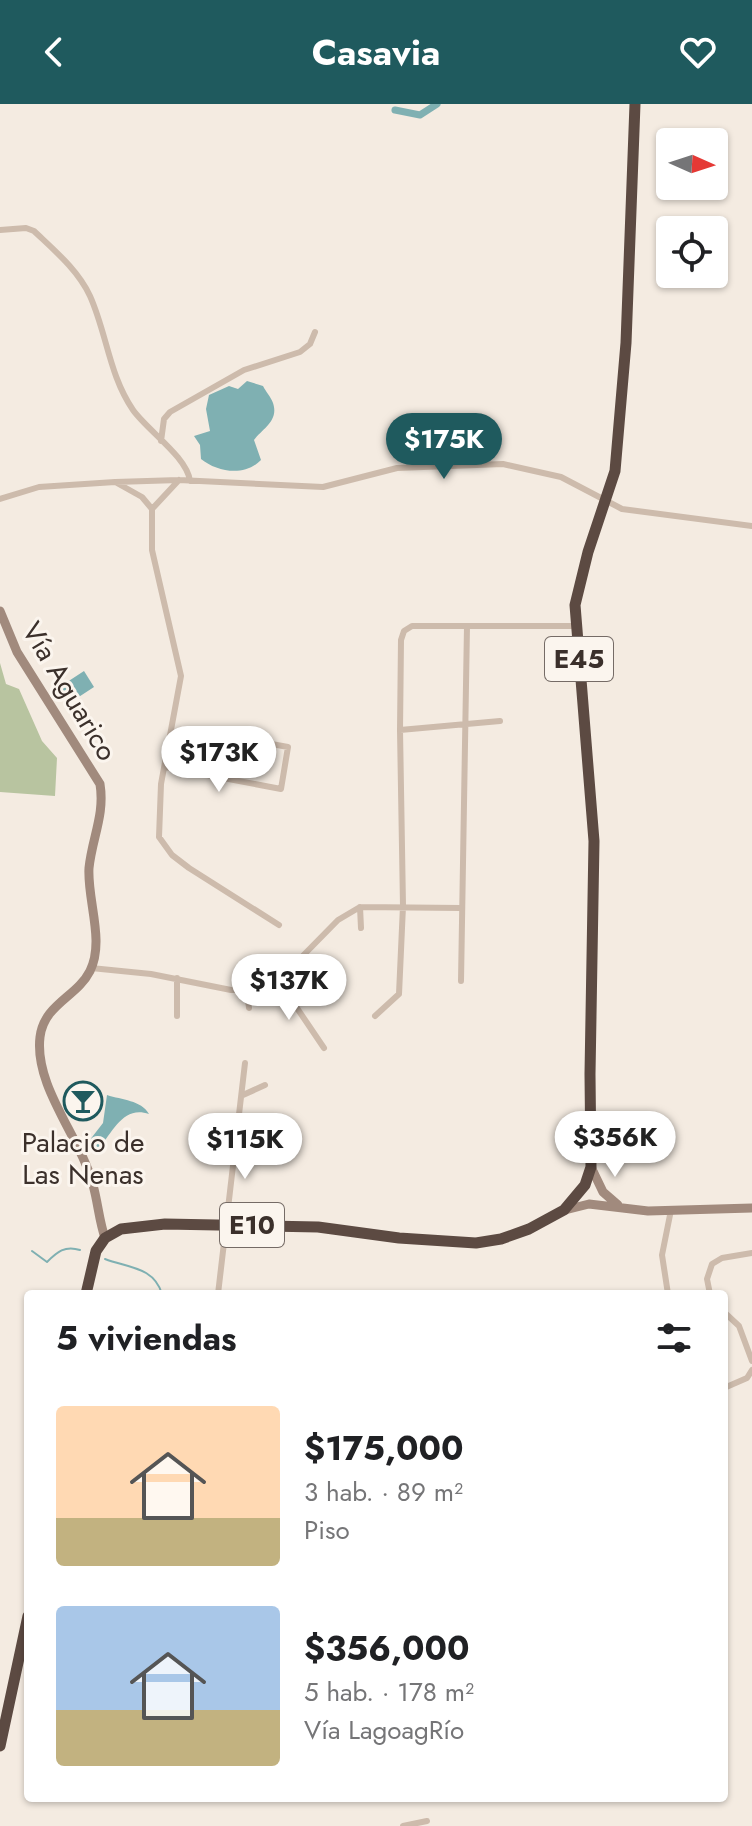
<!DOCTYPE html>
<html lang="es">
<head>
<meta charset="utf-8">
<style>
  body { margin:0; font-family:Jost,sans-serif; background:#f6f6f6; color:#202124; height:100vh; display:flex; flex-direction:column; font-size:30px; white-space:nowrap }
  * { box-sizing:border-box; margin:0 }
  p { font-size:26px; color:#757577 }
  .icon { flex:none; width:44px; height:44px; fill:none; stroke:currentColor; stroke-width:2; stroke-linecap:round; stroke-linejoin:round }
  .map { position:relative; flex:1; overflow:hidden }
  .drawer { position:absolute; left:24px; top:1186px; width:704px; height:512px; display:flex; flex-direction:column; background:#fff; border-radius:8px; box-shadow:0 2px 6px #0004 }
  .drawer>* { flex:none }
  .needle { width:52px; rotate:93deg }
  .controls { position:absolute; left:656px; top:24px; display:grid; gap:16px }
  .controls a { display:grid; place-items:center; width:72px; height:72px; border-radius:8px; background:#fff; box-shadow:0 2px 6px #0004; font-size:40px }
  .price { position:absolute; translate:-50% -68px; padding:0 18px; border-radius:28px; background:#fff; color:#222; font-size:26px; line-height:52px; filter:drop-shadow(0 2px 4px #0008) }
  .price::after { content:''; position:absolute; left:50%; top:48px; width:24px; height:18px; margin-left:-12px; background:inherit; clip-path:polygon(0 0,100% 0,50% 100%) }
  .price.active { background:#1f5a5e; color:#fff }
  ul { padding:0; list-style:none }
  li { display:flex; align-items:center; gap:24px; height:200px; padding:0 32px }
  li span { display:grid; place-items:center; flex:none; width:224px; height:160px; border-radius:8px; color:#555 }
  li>.icon { margin-inline-start:auto }
  span .icon { width:96px; height:96px; fill:#fffc; stroke-width:1 }
  li b { font-size:34px }
  h2 { display:flex; justify-content:space-between; align-items:center; height:96px; padding:0 32px; font-size:34px }
  header { display:flex; justify-content:space-between; align-items:center; height:104px; padding:0 32px; background:#1f5a5e; color:#fff; font-size:36px; font-weight:700 }
  .map>svg:first-child { display:block }
  .green { fill:#b8c4a0 }
  .water { fill:#7fb0b2 }
  .lines { fill:none; stroke-linecap:round; stroke-linejoin:round }
  .stream { stroke:#7fb0b2; stroke-width:2 }
  .canal { stroke:#7fb0b2; stroke-width:7 }
  .street { stroke:#cdbbac; stroke-width:6 }
  .secondary { stroke:#a18a7d; stroke-width:9 }
  .highway { stroke:#5c4a42; stroke-width:11 }
  .labels { text-anchor:middle; stroke-width:6; stroke-linejoin:round; paint-order:stroke }
  .shield { fill:#fbf5ee; stroke:#756b66; stroke-width:2 }
  .shield-label { font-size:26px; font-weight:bold; fill:#3b302b }
  .street-label { font-size:28px; fill:#3b302b; stroke:#fbf5ee }
  .poi-label { font-size:28px; fill:#3b302b; stroke:#fbf5ee }
</style>
</head>
<body>
<header><svg class="icon" aria-label="back" viewBox="0 0 24 24"><path d="M15 5l-7 7 7 7"/></svg>Casavia<svg class="icon" aria-label="heart" viewBox="0 0 24 24"><path d="M12 20l-8-8c-3-5 5-10 8-4 3-6 11-1 8 4z"/></svg></header>
<div class="map">
<svg width="752" height="1722" viewBox="0 0 752 1722">
  <rect width="100%" height="100%" fill="#f4ebe1"/>
  <path class="green" d="M0 559 6 580 19 585 42 637 57 654 55 692 0 688Z"/>
  <path class="water" d="M247 277 263 282C266 288 271 293 273 299 279 317 263 324 254 336L261 356C245 373 217 368 201 355L200 341 194 332 210 327 206 305 209 291 229 282 238 285Z
    M84 567 94 583 68 600 58 584Z
    M107 991C122 996 141 996 149 1010 124 1001 113 1027 100 1043L96 1044 89 1037 103 1019Z"/>
  <g class="lines">
    <path class="stream" d="M32 1147 47 1158C57 1148 65 1141 80 1146
      M105 1155C129 1164 154 1163 162 1190"/>
    <path class="canal" d="M395 6 420 11 437 0"/>
    <path class="street" d="M0 126 26 124 34 127C54 146 78 166 90 192 107 230 109 271 133 306 148 327 187 353 190 377
      M161 337 164 315 170 308 244 266 300 248 310 240 315 228
      M179 376 152 405V446L181 572 161 680 159 733 172 751 189 764 279 821
      M117 379 142 393 152 405
      M0 395 39 383 115 378 179 376 323 383 397 364 503 360 561 373 622 405 752 422
      M400 626 401 536 404 527 412 522H467
      M165 663 281 685 288 643 211 629
      M360 803 361 824
      M91 864 151 870 231 886 260 885 283 872 338 816 360 803 461 804
      M177 874V912
      M278 876 324 944
      M461 877 467 522H576
      M247 887 249 904
      M375 912 399 890 403 802 400 626 500 617
      M243 991 265 981
      M218 1190 245 959
      M668 1190 662 1151 671 1106
      M710 1190 707 1175 712 1160 722 1154 752 1149
      M724 1208 739 1222 752 1257
      M724 1284 747 1274 752 1266
      M403 1722 427 1717"/>
    <path class="secondary" d="M0 507 17 548 100 680C105 711 92 734 89 764 87 796 105 837 90 867 77 893 44 900 40 933 34 983 81 1034 93 1081 98 1099 99 1116 105 1134
      M591 1063 603 1088 618 1101
      M565 1106 589 1100 648 1107 752 1104"/>
    <path class="highway" d="M86 1190 96 1147 105 1134 121 1125 165 1120 318 1123 399 1134 476 1139 501 1135 529 1125 564 1106 585 1081 591 1063 590 970 594 737 575 501 588 448 615 367 626 239 635 0
      M0 1642 28 1512"/>
  </g>
  <defs>
    <g id="bar-ring" transform="scale(2)"><circle r="9.5" fill="#fbf5ee" stroke="#1f5a5e" stroke-width="1.5"/><path d="M-6-5H6L.8 .8V4.5H3.5V6h-7V4.5H-.8V.8Z" fill="#1f5a5e"/></g>
  </defs>
  <g fill-rule="evenodd">
    <use href="#bar-ring" x="83" y="997"/>
  </g>
  <g class="labels">
    <g class="shield">
      <rect x="545" y="533" width="68" height="44" rx="6"/>
      <rect x="220" y="1099" width="64" height="44" rx="6"/>
    </g>
    <g class="shield-label">
      <text x="579" y="564">E45</text>
      <text x="252" y="1130">E10</text>
    </g>
    <g class="street-label">
      <text transform="translate(70 587) rotate(59)" y="10">Vía Aguarico</text>
    </g>
    <g class="poi-label">
      <text x="83" y="1048">Palacio de<tspan x="83" dy="32">Las Nenas</tspan></text>
    </g>
  </g>
</svg>
<div class="controls">
<a><svg class="needle" viewBox="-14 -14 28 28"><path d="M0-13l5 13h-10z" fill="#e53935"/><path d="M0 13l5-13h-10z" fill="#757577"/></svg></a>
<a><svg class="icon" aria-label="locate" viewBox="0 0 24 24"><circle cx="12" cy="12" r="6"/><path d="M12 2v4M12 18v4M2 12h4M18 12h4"/></svg></a>
</div>
<b class="price active" style="left:444px;top:377px">$175K</b>
<b class="price" style="left:219px;top:690px">$173K</b>
<b class="price" style="left:289px;top:918px">$137K</b>
<b class="price" style="left:615px;top:1075px">$356K</b>
<b class="price" style="left:245px;top:1077px">$115K</b>
<section class="drawer">
<h2>5 viviendas<svg class="icon" aria-label="filters" viewBox="0 0 24 24"><path d="M4 7h16M4 17h16"/><circle cx="9" cy="7" r="2"/><circle cx="15" cy="17" r="2"/></svg></h2>
<ul>
<li><span style="background:linear-gradient(#ffd9b3 70%,#c2b280 0)"><svg class="icon" aria-label="home" viewBox="0 0 24 24"><path d="M3 11l9-7 9 7M6 9v11h12V9"/></svg></span><div><b>$175,000</b><p>3 hab. · 89 m²</p><p>Piso</p></div></li>
<li><span style="background:linear-gradient(#a9c7e8 65%,#c2b280 0)"><svg class="icon" aria-label="home" viewBox="0 0 24 24"><path d="M3 11l9-7 9 7M6 9v11h12V9"/></svg></span><div><b>$356,000</b><p>5 hab. · 178 m²</p><p>Vía LagoagRío</p></div></li>
</ul>
</section>
</div>
</body>
</html>
